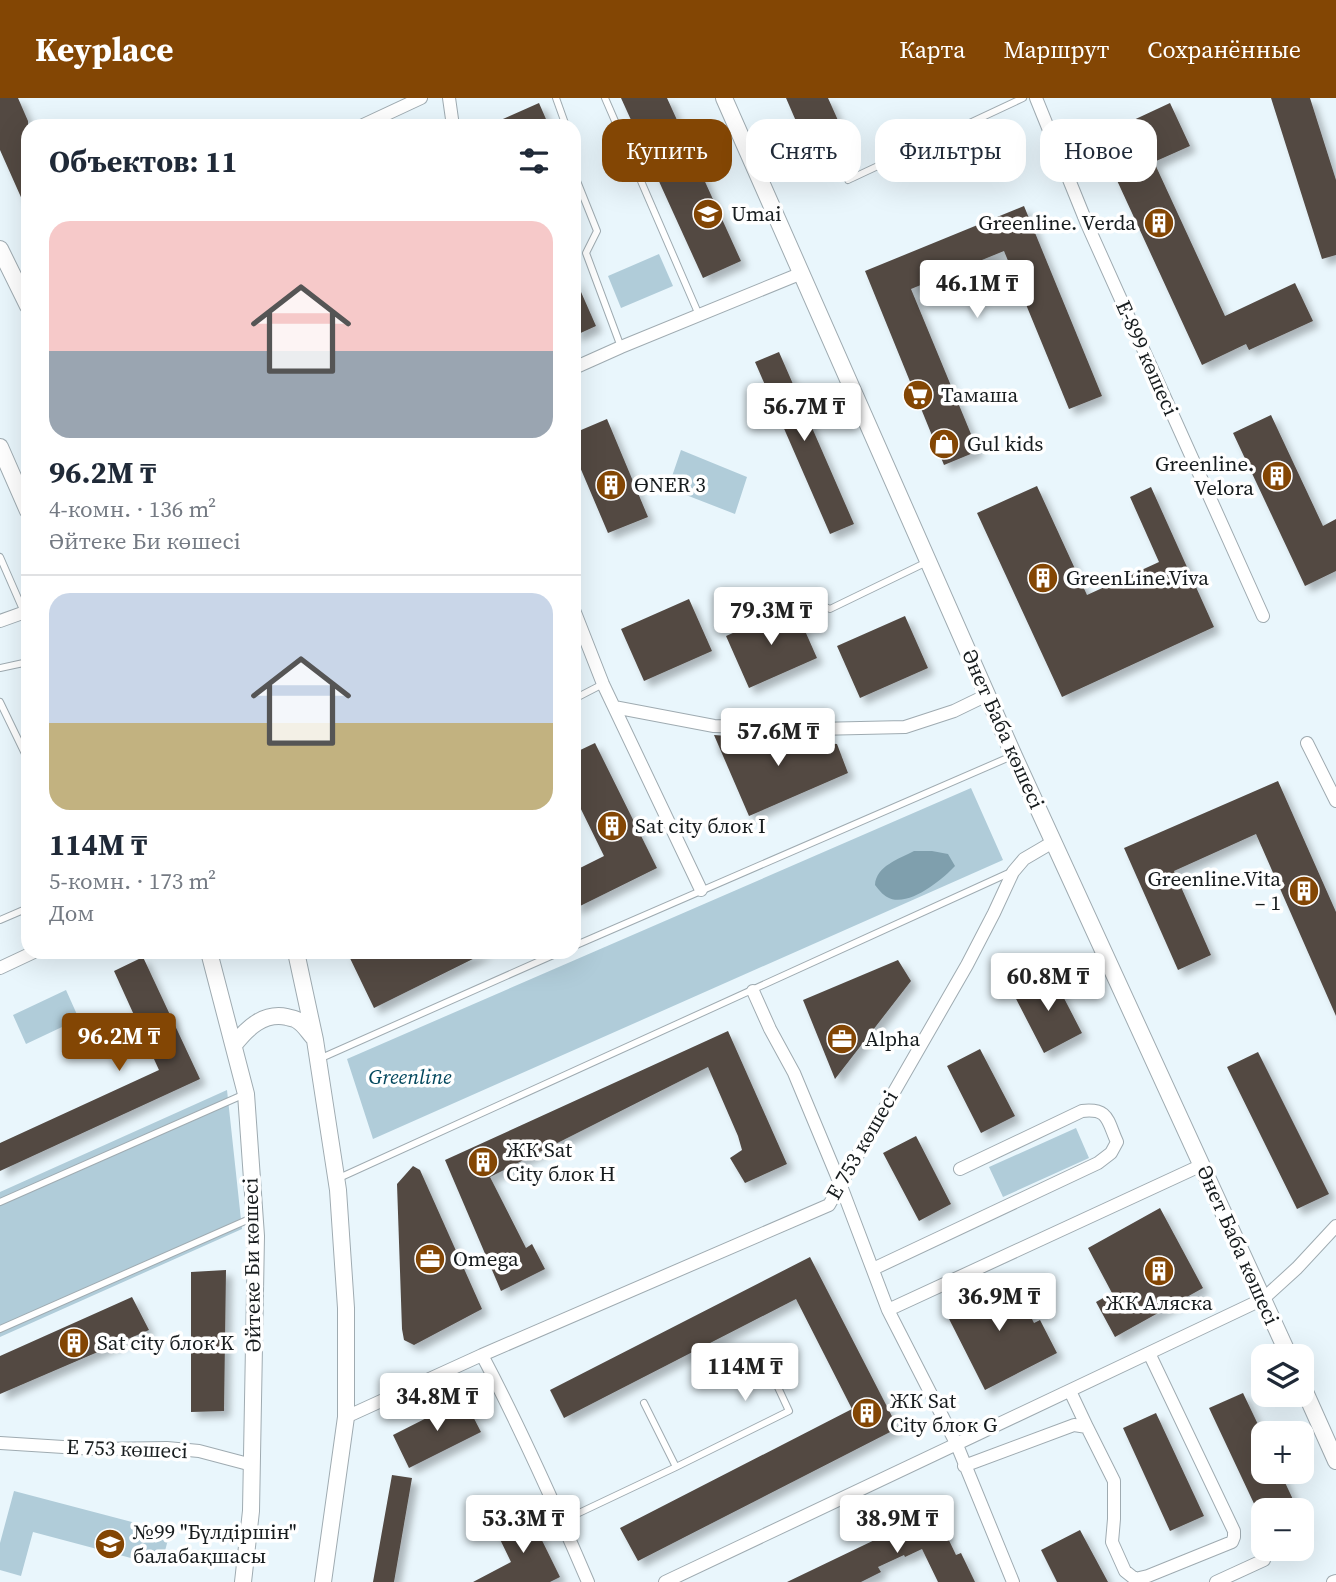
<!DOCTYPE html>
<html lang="ru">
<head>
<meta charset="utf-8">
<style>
  body { margin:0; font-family:"Source Serif 4",serif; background:#f2f2f3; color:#1f2937; height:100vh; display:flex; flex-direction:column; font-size:26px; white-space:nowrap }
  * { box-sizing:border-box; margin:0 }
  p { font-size:23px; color:#747a83 }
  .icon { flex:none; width:38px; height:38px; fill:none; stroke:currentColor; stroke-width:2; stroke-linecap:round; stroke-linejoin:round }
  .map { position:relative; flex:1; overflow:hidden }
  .details { position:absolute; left:21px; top:21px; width:560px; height:840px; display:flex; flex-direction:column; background:#fff; border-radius:21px; box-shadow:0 7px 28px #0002 }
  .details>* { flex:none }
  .banner { position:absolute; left:602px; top:21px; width:628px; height:63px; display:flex; gap:14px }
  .buttons { position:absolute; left:1251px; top:1246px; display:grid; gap:14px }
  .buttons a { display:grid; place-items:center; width:63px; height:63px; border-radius:14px; background:#fff; box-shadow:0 7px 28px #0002; font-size:35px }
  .price { position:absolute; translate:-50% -60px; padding:0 16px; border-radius:7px; background:#fff; color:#222; font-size:23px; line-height:46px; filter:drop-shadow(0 2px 4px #0008) }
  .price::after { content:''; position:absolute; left:50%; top:42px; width:21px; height:16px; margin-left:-10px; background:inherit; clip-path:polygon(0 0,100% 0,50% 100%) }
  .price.selected { background:#834604; color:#fff }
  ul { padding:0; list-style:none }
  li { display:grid; align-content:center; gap:14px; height:371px; padding:0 28px }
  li+li { border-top:2px solid #e0e1e3 }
  li span { display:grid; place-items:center; height:217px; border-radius:21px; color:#555 }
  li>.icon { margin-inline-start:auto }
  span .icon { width:126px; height:126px; fill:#fffc; stroke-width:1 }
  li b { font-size:30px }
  h2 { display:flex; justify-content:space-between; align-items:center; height:84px; padding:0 28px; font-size:30px }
  .chip { padding:0 24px; border-radius:21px; background:#fff; box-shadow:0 7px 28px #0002; font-size:24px; line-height:63px }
  .chip.selected { background:#834604; color:#fff }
  header { display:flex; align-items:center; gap:42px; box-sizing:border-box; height:98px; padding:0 35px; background:#834604; color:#fff }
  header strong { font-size:33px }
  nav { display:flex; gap:38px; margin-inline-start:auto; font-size:24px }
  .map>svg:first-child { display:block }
  .green { fill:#b0ccd9 }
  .water { fill:#7f9fad }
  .building { fill:#524943; filter:url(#shadow) }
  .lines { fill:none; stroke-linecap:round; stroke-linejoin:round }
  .service-casing { stroke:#9fabb1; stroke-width:8 }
  .minor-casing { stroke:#9fabb1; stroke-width:14 }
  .tertiary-casing { stroke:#9fabb1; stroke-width:18 }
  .service { stroke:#fff; stroke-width:6 }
  .minor { stroke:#fff; stroke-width:12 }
  .tertiary { stroke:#fff; stroke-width:16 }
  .labels { text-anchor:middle; stroke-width:7; stroke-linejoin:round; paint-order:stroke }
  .poi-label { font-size:21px; fill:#171c1e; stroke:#fff; text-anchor:start }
  .street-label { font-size:21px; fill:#171c1e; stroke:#fff }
  .park-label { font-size:21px; font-style:italic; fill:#02475d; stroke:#fff }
</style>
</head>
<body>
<header>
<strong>Keyplace</strong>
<nav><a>Карта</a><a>Маршрут</a><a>Сохранённые</a></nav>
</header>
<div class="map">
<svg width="1336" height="1484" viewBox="0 0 1336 1484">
  <defs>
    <filter id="shadow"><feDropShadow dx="6" dy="6" stdDeviation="3.5" flood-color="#0004"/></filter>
  </defs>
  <rect width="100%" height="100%" fill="#e9f6fc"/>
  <path class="green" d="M659 156 673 188 621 210 608 178Z
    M681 352 747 379 735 416 668 390Z
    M971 690 1003 762 373 1041 347 961Z
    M66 892 79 921 26 946 13 917Z
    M227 992 242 1131 0 1239V1094Z
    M1076 1030 1089 1060 1003 1099 989 1069Z
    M14 1393 170 1434 161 1468 33 1434 21 1478 0 1472V1445Z"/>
  <path class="water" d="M914 753H932L948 756 955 768C942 782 907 811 887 799 883 797 878 791 875 787 876 768 899 761 914 753Z"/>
  <path class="building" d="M0 0H18L28 23V115L0 52Z
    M621 0H667L741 163 703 180Z
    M786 0H828L841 29 805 44Z
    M1271 0H1310L1336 82V157L1322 161Z
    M539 5 549 28H487Z
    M1170 5 1190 48 1154 64 1225 218 1295 185 1313 223 1249 252 1246 246 1202 267 1097 39Z
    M1024 108 1102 298 1069 311 1004 153 911 191 978 353 944 367 865 173Z
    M574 178 596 228 574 238Z
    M779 254 854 426 830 436 755 264Z
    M1271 317 1323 428 1336 421V473L1305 488 1233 335Z
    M607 321 648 419 608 435 574 355V335Z
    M1037 388 1087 497 1159 464 1130 399 1151 389 1214 529 1062 599 977 415Z
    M689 501 712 553 644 583 621 531Z
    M794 508 817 560 749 590 726 538Z
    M905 518 928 570 860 600 837 548Z
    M714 637 837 646 848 675 749 718Z
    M595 645 657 770 574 811V773L604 758 574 697V655Z
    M1278 683 1336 814V918L1256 736 1174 773 1211 857 1178 872 1124 750Z
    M347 854H396L399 860 410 854H487L374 910Z
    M143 859 200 981 0 1073V1045L159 972 114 873Z
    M898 862 911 883 835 981 803 902Z
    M1051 875 1082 935 1044 955 1013 895Z
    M728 933 787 1066 745 1085 730 1060 742 1052 738 1038 708 969 490 1079 526 1150 532 1146 545 1171 501 1193 445 1062Z
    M980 951 1015 1018 981 1035 947 968Z
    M1258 954 1329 1096 1297 1111 1227 969Z
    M916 1038 951 1106 919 1123 883 1055Z
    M413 1068 420 1072 482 1211 414 1247 404 1242 402 1231 397 1086Z
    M1160 1110 1203 1190 1115 1239 1096 1204 1112 1195 1088 1150Z
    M810 1159 898 1330 638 1463 620 1430 852 1311 796 1201 564 1320 550 1292Z
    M226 1172 224 1313 191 1314V1174Z
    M1010 1178 1034 1225 1040 1222 1057 1255 985 1292 944 1211Z
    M132 1199 149 1232 0 1296V1258Z
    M1243 1295 1264 1339V1374H1280L1298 1412H1257L1209 1310Z
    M464 1301 481 1334 409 1370 393 1337Z
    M1156 1315 1204 1418 1170 1433 1123 1330Z
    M392 1377 412 1380 394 1484H373Z
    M935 1413 956 1457 961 1455 975 1484H938L922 1451 905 1459 904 1457 878 1469 881 1474 861 1484H787Z
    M528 1414 560 1479 550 1484H473L511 1464 495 1431Z
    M1080 1432 1108 1484H1057L1041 1452Z"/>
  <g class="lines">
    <g class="service-casing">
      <path id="service" d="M556 0 566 28
        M605 0 699 217
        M574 49 575 53V78L597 133 586 155 621 249
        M848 82 1023 0
        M0 459 24 514
        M798 496 830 511 927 464
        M0 570 28 564
        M574 601 603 586
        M0 604 28 662
        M574 732 577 741 574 747
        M0 822 28 810
        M574 848 1012 658
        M319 961 560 854
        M339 1080 1011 774
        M0 1104 245 996
        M0 1231 254 1119
        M644 1305 676 1369
        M562 1423 676 1369 789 1313 762 1255"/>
    </g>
    <g class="minor-casing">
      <path id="minor" d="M449 0 453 28
        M1036 0 1087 126 1263 518
        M361 28 421 0
        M574 270 621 249 802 175
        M574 512 603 586 701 792
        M0 523 28 513
        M614 609 714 628 816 631 905 629 954 613 987 597
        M1307 645 1336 703
        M0 870 34 854
        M753 893 770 931 794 975 841 1088 888 1212 957 1347 1013 1484
        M873 1171 1098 1065 1111 1055 1117 1044C1107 1022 1109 1010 1082 1013L960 1071
        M888 1212 1202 1067
        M1149 1255 1263 1201 1297 1170 1336 1128
        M482 1257 829 1107 967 867 994 815 1013 774 1024 761 1053 744
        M1070 1293 1087 1329
        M346 1319 482 1257C521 1331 555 1407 588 1484
        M0 1345 95 1351 167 1350 199 1353 252 1367
        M665 1484 1149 1255 1234 1433V1439L1232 1444 1148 1478 1135 1481 1125 1473 1112 1444 1114 1421V1383L1087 1329 1074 1327 964 1368
        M1216 1484 1264 1462
        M1333 1484 1336 1483"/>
    </g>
    <g class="tertiary-casing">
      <path id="tertiary" d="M724 0 1014 658 1289 1258
        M0 151 28 208
        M0 349 28 413
        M209 854 246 996 256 1138 251 1413 243 1484
        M296 854 315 942 338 1092 346 1210V1319L323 1484
        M234 947C247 930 264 914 287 919 289 920 297 921 298 923 304 926 309 935 314 940
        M1302 1287 1336 1363"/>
    </g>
    <use href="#service" class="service"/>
    <use href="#minor" class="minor"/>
    <use href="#tertiary" class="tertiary"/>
  </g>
  <defs>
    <g id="school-disc" transform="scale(1.575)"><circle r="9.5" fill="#834604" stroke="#fff"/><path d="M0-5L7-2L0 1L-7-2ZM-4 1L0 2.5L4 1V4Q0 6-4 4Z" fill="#fff"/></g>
    <g id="building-disc" transform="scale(1.575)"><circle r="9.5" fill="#834604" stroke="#fff"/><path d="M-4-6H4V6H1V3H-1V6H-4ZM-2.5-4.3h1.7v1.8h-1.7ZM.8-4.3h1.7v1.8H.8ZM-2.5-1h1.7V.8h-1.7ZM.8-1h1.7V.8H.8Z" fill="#fff"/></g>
    <g id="supermarket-disc" transform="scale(1.575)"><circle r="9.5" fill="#834604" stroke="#fff"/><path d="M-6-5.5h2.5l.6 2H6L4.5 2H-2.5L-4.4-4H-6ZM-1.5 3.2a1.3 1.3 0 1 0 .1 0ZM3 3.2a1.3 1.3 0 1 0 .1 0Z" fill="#fff"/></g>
    <g id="shop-disc" transform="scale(1.575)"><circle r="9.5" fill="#834604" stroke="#fff"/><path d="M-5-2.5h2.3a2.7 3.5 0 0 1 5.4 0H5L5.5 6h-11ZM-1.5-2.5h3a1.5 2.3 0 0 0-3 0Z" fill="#fff"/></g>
    <g id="office-disc" transform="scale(1.575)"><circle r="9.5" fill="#834604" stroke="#fff"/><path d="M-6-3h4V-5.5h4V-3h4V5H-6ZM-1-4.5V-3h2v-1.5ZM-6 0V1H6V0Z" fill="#fff"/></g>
  </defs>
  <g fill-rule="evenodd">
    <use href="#school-disc" x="708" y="116"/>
    <use href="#building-disc" x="1159" y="125"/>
    <use href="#supermarket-disc" x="918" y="297"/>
    <use href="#shop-disc" x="944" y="346"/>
    <use href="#building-disc" x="1277" y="378"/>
    <use href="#building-disc" x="611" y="387"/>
    <use href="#building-disc" x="1043" y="480"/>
    <use href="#building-disc" x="612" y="728"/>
    <use href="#building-disc" x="1304" y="793"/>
    <use href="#office-disc" x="842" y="941"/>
    <use href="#building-disc" x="483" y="1064"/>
    <use href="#office-disc" x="430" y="1161"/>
    <use href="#building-disc" x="1159" y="1173"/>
    <use href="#building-disc" x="74" y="1245"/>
    <use href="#building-disc" x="867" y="1315"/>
    <use href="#school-disc" x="110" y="1446"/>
  </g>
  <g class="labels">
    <g class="poi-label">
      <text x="731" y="123">Umai</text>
      <text x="1136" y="132" text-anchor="end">Greenline. Verda</text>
      <text x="941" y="304">Тамаша</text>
      <text x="967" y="353">Gul kids</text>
      <text x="1254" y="373" text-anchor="end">Greenline.<tspan x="1254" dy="24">Velora</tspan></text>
      <text x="634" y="394">ӨNER 3</text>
      <text x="1066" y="487">GreenLine.Viva</text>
      <text x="635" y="735">Sat city блок I</text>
      <text x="1281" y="788" text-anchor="end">Greenline.Vita<tspan x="1281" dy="24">– 1</tspan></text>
      <text x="865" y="948">Alpha</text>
      <text x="506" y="1059">ЖК Sat<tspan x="506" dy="24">City блок H</tspan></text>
      <text x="453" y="1168">Omega</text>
      <text x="1159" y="1212" text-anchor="middle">ЖК Аляска</text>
      <text x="97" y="1252">Sat city блок K</text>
      <text x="890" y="1310">ЖК Sat<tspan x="890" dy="24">City блок G</tspan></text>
      <text x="133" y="1441">№99 "Бүлдіршін"<tspan x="133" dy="24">балабақшасы</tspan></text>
    </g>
    <g class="street-label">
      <text transform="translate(1147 260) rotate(66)" y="7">Е-899 көшесі</text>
      <text transform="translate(1003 631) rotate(66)" y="7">Әнет Баба көшесі</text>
      <text transform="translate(862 1047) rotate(-60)" y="7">Е 753 көшесі</text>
      <text transform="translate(1238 1147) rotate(66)" y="7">Әнет Баба көшесі</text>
      <text transform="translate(252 1167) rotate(-91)" y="7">Әйтеке Би көшесі</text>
      <text transform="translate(127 1351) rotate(2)" y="7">Е 753 көшесі</text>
    </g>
    <g class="park-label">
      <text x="410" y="986">Greenline</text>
    </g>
  </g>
</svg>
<div class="buttons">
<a><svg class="icon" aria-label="layers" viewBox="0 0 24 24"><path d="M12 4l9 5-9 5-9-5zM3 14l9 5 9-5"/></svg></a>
<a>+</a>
<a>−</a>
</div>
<b class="price" style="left:977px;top:222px">46.1M ₸</b>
<b class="price" style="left:804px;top:345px">56.7M ₸</b>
<b class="price" style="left:771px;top:549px">79.3M ₸</b>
<b class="price" style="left:778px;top:670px">57.6M ₸</b>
<b class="price" style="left:1048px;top:915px">60.8M ₸</b>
<b class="price selected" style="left:119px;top:975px">96.2M ₸</b>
<b class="price" style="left:999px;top:1235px">36.9M ₸</b>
<b class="price" style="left:745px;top:1305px">114M ₸</b>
<b class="price" style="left:437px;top:1335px">34.8M ₸</b>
<b class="price" style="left:523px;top:1457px">53.3M ₸</b>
<b class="price" style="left:897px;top:1457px">38.9M ₸</b>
<div class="banner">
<a class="chip selected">Купить</a>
<a class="chip">Снять</a>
<a class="chip">Фильтры</a>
<a class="chip">Новое</a>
</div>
<section class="details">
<h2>Объектов: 11<svg class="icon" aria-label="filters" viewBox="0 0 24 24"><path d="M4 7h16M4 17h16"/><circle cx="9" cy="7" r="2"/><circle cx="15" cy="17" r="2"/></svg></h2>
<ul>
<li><span style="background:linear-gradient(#f6c9c9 60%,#9aa5b1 0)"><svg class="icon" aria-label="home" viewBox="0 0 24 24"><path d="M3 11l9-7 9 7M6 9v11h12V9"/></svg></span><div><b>96.2M ₸</b><p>4-комн. · 136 m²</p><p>Әйтеке Би көшесі</p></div></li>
<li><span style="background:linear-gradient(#c9d6e8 60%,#c2b280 0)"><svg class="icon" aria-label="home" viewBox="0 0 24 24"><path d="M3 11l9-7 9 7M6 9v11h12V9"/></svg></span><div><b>114M ₸</b><p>5-комн. · 173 m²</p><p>Дом</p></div></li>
</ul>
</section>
</div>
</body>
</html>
